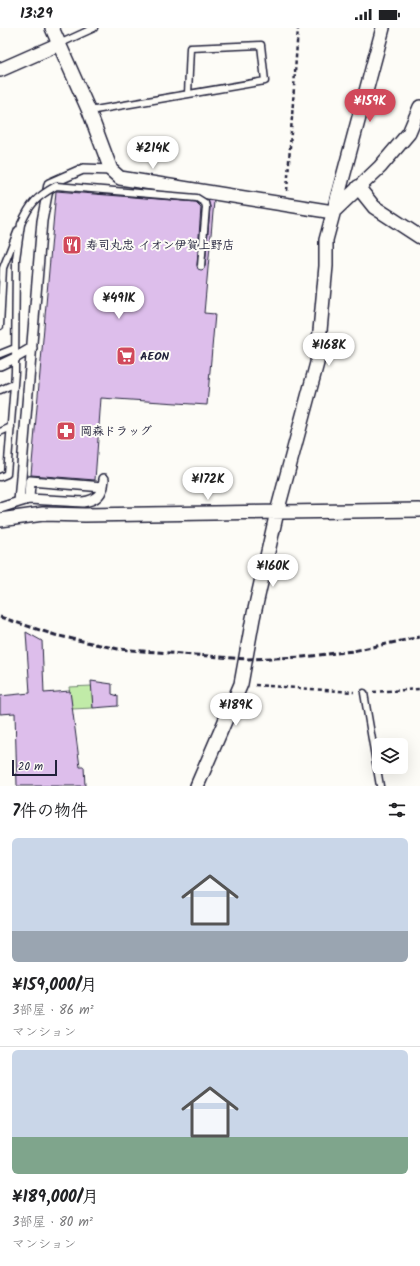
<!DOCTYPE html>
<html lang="ja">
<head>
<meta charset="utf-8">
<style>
  body { margin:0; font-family:Kalam,"Klee One",sans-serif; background:#f6f6f6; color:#202124; height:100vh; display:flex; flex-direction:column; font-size:15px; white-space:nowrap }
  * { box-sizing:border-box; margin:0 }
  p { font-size:13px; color:#757577 }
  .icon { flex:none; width:22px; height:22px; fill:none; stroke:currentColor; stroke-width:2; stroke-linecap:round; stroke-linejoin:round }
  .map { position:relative; height:758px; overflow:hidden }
  .panel { display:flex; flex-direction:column; background:#fff; flex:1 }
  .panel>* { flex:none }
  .tools { position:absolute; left:372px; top:710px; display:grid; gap:8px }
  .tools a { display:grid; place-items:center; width:36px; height:36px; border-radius:6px; background:#fff; box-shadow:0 4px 16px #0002; font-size:20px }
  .scale { position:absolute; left:12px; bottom:10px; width:45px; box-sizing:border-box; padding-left:4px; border:2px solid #22223b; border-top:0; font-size:11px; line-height:14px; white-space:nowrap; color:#22223b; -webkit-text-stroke:3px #fdfcf7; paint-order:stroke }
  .price { position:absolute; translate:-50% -34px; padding:0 9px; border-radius:14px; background:#fff; color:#222; font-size:13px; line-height:26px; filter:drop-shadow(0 1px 2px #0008) }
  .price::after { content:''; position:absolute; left:50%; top:24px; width:12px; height:9px; margin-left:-6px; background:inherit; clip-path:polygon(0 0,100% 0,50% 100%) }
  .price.selected { background:#d1495b; color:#fff }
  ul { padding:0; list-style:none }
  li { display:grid; align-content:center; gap:8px; height:212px; padding:0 12px }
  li+li { border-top:1px solid #e0e0e0 }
  li span { display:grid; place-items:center; height:124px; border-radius:6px; color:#555 }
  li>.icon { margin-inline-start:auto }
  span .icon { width:72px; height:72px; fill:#fffc; stroke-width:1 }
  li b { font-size:17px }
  h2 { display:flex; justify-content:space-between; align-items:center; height:48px; padding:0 12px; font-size:17px }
  .status { display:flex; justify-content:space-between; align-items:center; height:28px; padding:0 20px; background:#fff; direction:ltr }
  .status svg { height:11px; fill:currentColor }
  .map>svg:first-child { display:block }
  .green { fill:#c1eba8; stroke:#728672 }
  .building { fill:#ddbeeb; stroke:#22223b }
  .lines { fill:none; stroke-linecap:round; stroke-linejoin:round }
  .service-casing { stroke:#22223b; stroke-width:9 }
  .pedestrian-casing { stroke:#22223b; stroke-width:12 }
  .minor-casing { stroke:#22223b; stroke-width:16 }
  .path { stroke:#22223b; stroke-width:2.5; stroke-dasharray:4 3; stroke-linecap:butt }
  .service { stroke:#fdfcf7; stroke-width:6 }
  .pedestrian { stroke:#fdfcf7; stroke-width:9 }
  .minor { stroke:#fdfcf7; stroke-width:13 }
  .rail { stroke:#22223b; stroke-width:3; stroke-dasharray:6 3; stroke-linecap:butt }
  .service-bridge-casing { stroke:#22223b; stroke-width:9; stroke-linecap:butt }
  .service-bridge { stroke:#fdfcf7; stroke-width:6 }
  .labels { text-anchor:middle; stroke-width:4; stroke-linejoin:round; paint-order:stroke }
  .poi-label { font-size:12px; font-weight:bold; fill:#22223b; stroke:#fdfcf7; text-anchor:start }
</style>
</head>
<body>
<div class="status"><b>13:29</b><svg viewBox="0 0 49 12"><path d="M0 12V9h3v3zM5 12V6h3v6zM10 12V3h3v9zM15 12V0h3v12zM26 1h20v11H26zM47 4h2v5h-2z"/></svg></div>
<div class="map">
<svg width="420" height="758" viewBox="0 0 420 758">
  <rect width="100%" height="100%" fill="#fdfcf7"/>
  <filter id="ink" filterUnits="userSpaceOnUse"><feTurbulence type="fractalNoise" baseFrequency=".025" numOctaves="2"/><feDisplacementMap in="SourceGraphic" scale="8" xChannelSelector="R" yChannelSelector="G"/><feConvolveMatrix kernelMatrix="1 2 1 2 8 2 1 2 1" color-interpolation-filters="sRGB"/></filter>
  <g filter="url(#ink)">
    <path class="green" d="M92 658 93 680 72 681 69 659Z"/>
    <path class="building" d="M56 163 196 174 201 179 197 238 198 241 201 242 204 241 205 238 210 179 208 172 214 173 204 285 215 286 207 377 101 370 95 452 31 447Z
      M26 604 42 613 44 665 70 663 80 739H84L85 758H17L15 685 0 686V668L30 665Z
      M91 653 112 656V666L118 668V678L93 680Z"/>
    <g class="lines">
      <g class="service-casing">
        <path id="service" d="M59 16 94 0
          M89 83 265 53 261 17 190 20 188 66
          M0 298 3 240 18 202
          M0 326 15 320
          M0 362 14 356
          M0 404 11 399
          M0 449 7 446 15 344 16 231 21 196
          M364 665 380 758"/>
      </g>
      <g class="pedestrian-casing">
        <path id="pedestrian" d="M0 337 15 330 32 320
          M29 471 30 453 103 459
          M19 474 29 471 83 474C97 472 103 466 104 451
          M0 480 19 474 42 193 49 156 83 141 111 142"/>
      </g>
      <g class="minor-casing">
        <path id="minor" d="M52 0 89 83 111 142 120 150 333 184
          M0 42 59 16
          M358 159 374 179 420 209
          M334 183 380 139 409 105 420 79
          M0 492 43 486 85 487 420 482
          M197 758 241 656 253 590 277 484 317 335 326 238V212L383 0"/>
      </g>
      <path class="path" d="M287 163 298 0
        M255 657 354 664
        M373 664 420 661"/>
      <use href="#service" class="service"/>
      <use href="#pedestrian" class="pedestrian"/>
      <use href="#minor" class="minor"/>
      <path class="rail" d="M0 589 55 607 118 621 246 631 303 629 353 623 420 609"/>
      <g class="service-bridge-casing">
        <path id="service-bridge" d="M21 196C30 176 36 169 56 158L197 170 205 175 206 179 201 238"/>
      </g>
      <use href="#service-bridge" class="service-bridge"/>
    </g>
  </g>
  <defs>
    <g id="restaurant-square" transform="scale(1)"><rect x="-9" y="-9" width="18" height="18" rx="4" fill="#d1495b" stroke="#fdfcf7"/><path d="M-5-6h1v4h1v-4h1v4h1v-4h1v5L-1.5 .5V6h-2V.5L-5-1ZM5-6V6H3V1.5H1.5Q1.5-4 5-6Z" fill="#fff"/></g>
    <g id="supermarket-square" transform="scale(1)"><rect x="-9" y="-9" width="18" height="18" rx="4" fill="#d1495b" stroke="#fdfcf7"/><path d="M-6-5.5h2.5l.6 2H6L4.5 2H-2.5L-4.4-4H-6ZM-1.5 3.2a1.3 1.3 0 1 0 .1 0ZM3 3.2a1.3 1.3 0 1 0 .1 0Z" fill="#fff"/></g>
    <g id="pharmacy-square" transform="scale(1)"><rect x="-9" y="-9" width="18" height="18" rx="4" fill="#d1495b" stroke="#fdfcf7"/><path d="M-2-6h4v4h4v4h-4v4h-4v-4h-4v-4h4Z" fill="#fff"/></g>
  </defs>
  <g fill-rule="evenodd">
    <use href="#restaurant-square" x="72" y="217"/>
    <use href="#supermarket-square" x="126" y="328"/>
    <use href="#pharmacy-square" x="66" y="403"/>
  </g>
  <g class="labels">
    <g class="poi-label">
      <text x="86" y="221">寿司丸忠 イオン伊賀上野店</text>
      <text x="140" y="332">AEON</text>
      <text x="80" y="407">岡森ドラッグ</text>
    </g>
  </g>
</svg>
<div class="tools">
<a><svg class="icon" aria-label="layers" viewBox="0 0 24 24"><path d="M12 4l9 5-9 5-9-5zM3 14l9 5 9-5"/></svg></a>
</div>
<div class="scale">20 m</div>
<b class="price selected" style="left:370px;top:95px">¥159K</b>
<b class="price" style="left:153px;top:142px">¥214K</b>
<b class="price" style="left:119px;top:292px">¥491K</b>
<b class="price" style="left:329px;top:339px">¥168K</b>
<b class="price" style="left:208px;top:473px">¥172K</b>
<b class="price" style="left:273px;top:560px">¥160K</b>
<b class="price" style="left:236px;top:699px">¥189K</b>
</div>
<section class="panel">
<h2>7件の物件<svg class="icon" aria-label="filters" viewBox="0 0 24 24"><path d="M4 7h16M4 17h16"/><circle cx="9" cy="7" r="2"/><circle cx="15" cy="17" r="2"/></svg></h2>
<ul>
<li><span style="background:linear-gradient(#c9d6e8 75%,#9aa5b1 0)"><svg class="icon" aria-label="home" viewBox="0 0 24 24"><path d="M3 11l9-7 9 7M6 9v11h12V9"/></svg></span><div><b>¥159,000/月</b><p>3部屋 · 86 m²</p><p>マンション</p></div></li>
<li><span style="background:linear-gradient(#c9d6e8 70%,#7fa58c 0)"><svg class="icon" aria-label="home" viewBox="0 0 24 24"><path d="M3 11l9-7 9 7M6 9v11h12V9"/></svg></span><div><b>¥189,000/月</b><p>3部屋 · 80 m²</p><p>マンション</p></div></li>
</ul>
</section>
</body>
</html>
